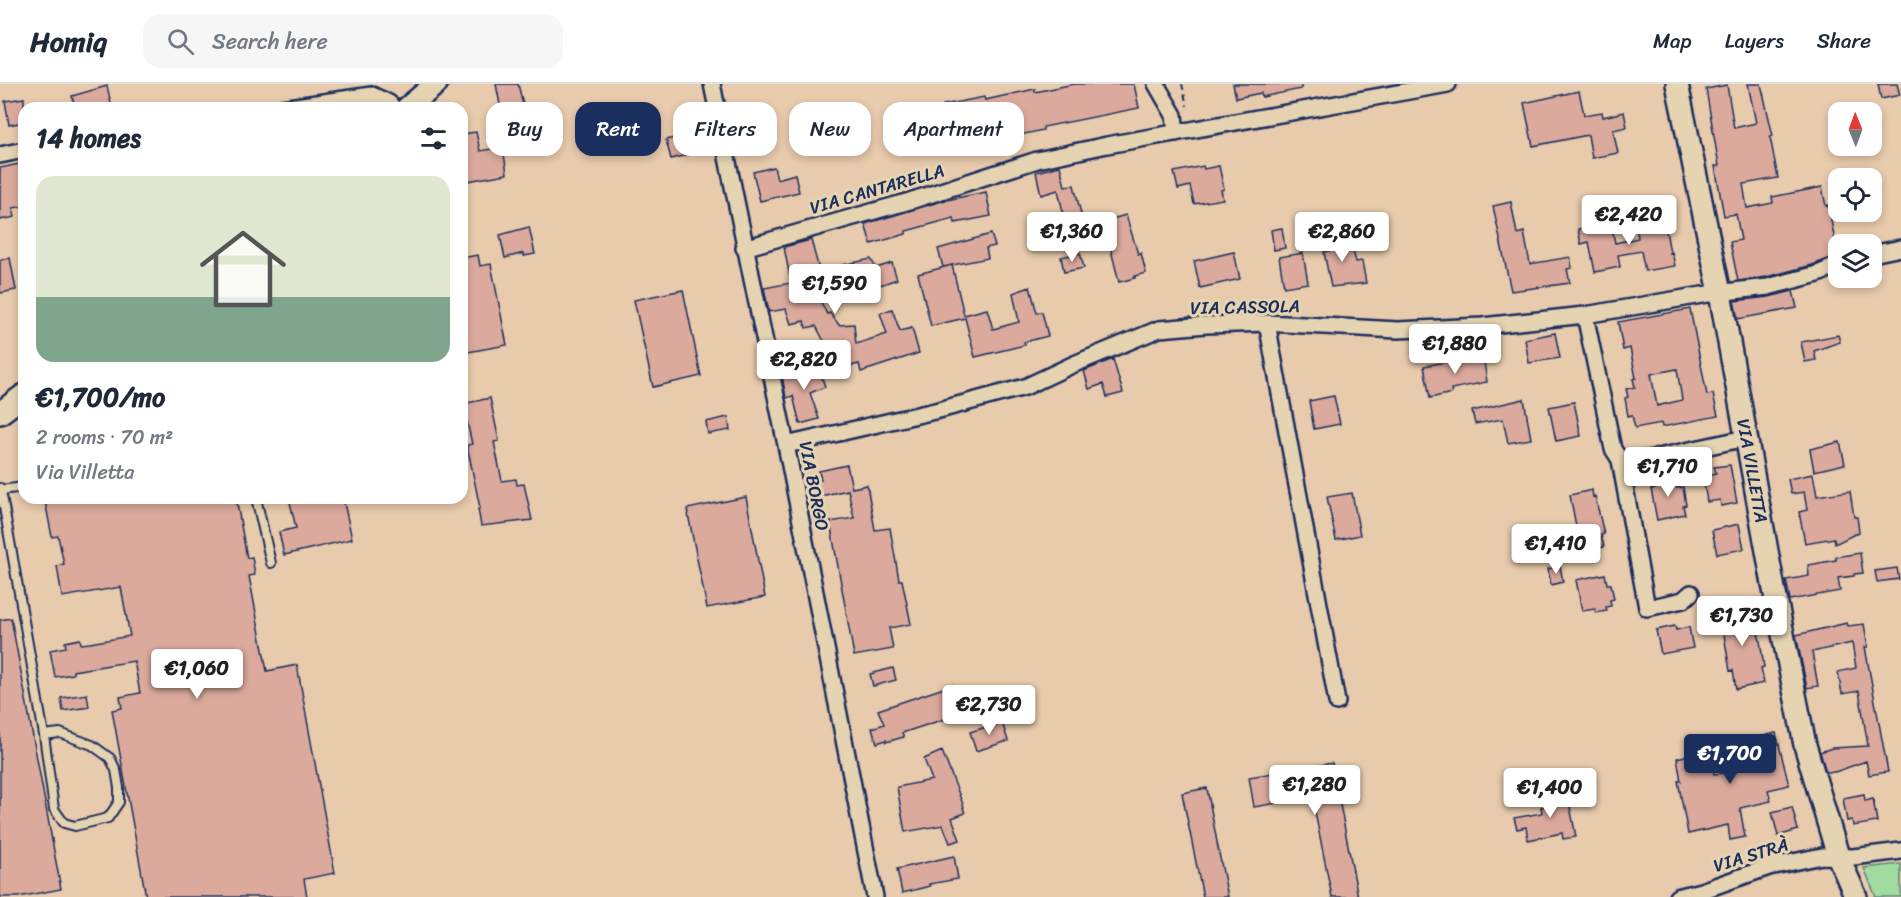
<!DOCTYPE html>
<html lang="en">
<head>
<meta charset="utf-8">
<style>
  body { margin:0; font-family:Sriracha,sans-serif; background:#f6f6f7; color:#1f2937; height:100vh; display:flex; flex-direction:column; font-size:22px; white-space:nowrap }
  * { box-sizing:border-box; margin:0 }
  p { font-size:20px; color:#747a83 }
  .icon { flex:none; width:33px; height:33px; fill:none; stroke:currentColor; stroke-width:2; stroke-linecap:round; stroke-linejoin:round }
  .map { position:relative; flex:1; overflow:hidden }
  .side { position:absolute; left:18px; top:18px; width:450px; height:402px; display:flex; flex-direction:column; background:#fff; border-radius:18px; box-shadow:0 3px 9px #0003 }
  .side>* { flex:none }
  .hud { position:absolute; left:486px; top:18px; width:570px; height:54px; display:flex; gap:12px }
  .needle { width:39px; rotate:359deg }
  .buttons { position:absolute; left:1828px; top:18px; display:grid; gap:12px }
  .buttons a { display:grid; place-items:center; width:54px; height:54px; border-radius:12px; background:#fff; box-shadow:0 3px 9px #0003; font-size:30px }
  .price { position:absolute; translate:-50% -51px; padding:0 14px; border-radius:6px; background:#fff; color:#222; font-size:20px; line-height:39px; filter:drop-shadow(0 2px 3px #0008) }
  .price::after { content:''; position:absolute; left:50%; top:36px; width:18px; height:14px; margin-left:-9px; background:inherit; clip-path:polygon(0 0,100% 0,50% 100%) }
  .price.current { background:#1b2f5e; color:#fff }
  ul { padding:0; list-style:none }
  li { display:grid; align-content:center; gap:12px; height:318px; padding:0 18px }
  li+li { border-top:2px solid #e0e1e3 }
  li span { display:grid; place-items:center; height:186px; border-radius:18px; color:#555 }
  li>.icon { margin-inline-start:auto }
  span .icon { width:108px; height:108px; fill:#fffc; stroke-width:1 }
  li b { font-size:26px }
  h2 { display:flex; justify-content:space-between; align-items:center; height:72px; padding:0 18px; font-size:26px }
  .pill { padding:0 21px; border-radius:18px; background:#fff; box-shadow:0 3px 9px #0003; font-size:21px; line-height:54px }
  .pill.current { background:#1b2f5e; color:#fff }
  header { display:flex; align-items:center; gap:36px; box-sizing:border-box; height:84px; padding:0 30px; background:#fff; border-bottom:2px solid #e0e1e3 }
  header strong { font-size:28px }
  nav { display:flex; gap:33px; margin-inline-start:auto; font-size:21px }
  .search { width:420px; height:54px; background:#f6f6f7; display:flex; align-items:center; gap:15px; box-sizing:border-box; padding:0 21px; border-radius:18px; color:#747a83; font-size:22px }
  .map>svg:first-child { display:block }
  .green { fill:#a1dba0; stroke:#5e857f; stroke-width:1.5 }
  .building { fill:#dbaa9d; stroke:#1b2f5e; stroke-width:1.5; fill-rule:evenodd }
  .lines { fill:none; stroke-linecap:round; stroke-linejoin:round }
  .lane-casing { stroke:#1b2f5e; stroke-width:12 }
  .street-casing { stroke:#1b2f5e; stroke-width:20 }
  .secondary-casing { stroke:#1b2f5e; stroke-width:26 }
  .path { stroke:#1b2f5e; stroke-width:2; stroke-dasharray:6 4.5; stroke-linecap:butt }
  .lane { stroke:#e6d3b1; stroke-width:8 }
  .street { stroke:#e6d3b1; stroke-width:15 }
  .secondary { stroke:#e6d3b1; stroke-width:21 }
  .labels { text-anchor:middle; stroke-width:6; stroke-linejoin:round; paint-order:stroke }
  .street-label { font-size:18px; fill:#1b2f5e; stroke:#e6d3b1 }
</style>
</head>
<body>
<header>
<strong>Homiq</strong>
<div class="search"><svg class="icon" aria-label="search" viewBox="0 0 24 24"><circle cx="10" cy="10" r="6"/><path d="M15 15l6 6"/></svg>Search here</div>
<nav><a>Map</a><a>Layers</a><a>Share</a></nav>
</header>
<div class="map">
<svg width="1901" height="813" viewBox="0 0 1901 813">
  <rect width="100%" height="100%" fill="#e8caac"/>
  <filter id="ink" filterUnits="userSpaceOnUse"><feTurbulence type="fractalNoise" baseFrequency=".0167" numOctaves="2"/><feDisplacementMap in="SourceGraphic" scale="12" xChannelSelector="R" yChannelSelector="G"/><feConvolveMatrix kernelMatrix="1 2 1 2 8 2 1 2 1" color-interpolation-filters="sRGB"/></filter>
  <g filter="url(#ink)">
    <path class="green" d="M1901 780V813H1876L1864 784Z"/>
    <path class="building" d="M496 0H518L523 21 501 26Z
      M1074 0H1134L1139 24 1043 43V46L952 66 943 21 984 13 985 16 1035 5V8Z
      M1233 0H1301V5L1262 13 1261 9 1236 14Z
      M1748 0H1761L1773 52 1770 53 1778 94 1743 100 1747 124 1773 119 1772 113 1822 103 1826 122 1828 121 1835 157 1839 156V171L1812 181 1766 193 1738 197 1730 158 1741 156 1736 130 1724 132 1715 82H1719L1706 5 1727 1 1734 44 1756 39Z
      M1878 0H1897L1900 11 1881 15Z
      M107 2 112 24H75L72 12Z
      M1579 7 1584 31 1602 28 1603 33 1624 28 1627 43 1613 46 1618 69 1592 74 1588 51 1533 62 1524 19Z
      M24 14V38L9 41 5 17Z
      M703 40 708 63 690 68 691 70 671 75 666 56 678 53 677 46Z
      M476 48 480 67 503 63 507 90 462 98V50Z
      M24 79V122L13 124 15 133 0 136V84Z
      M1060 82 1065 102 1074 101 1084 142 1067 146 1058 106 1041 111 1036 88Z
      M1203 82 1204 85 1219 82 1224 105 1221 106 1223 115 1194 120 1190 102 1178 105 1174 88Z
      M774 83 777 95 795 90 799 108 760 117 753 88Z
      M986 108 991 132 955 139 954 134 906 147V150L871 160 865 140 942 117Z
      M1511 118 1517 150 1524 148 1530 180 1570 173 1572 184 1567 185 1570 199 1511 207 1493 122Z
      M1126 131 1138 170 1141 169 1146 189 1135 192V194L1119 198 1106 146 1114 144 1112 135Z
      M1664 135 1670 169 1672 168 1675 182 1645 187 1641 167 1618 171 1620 183 1595 188 1589 158 1581 160 1578 145 1611 139 1615 159 1638 154 1636 140Z
      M1336 142 1340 165H1344L1345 168 1353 167 1356 178 1362 177 1366 199 1331 203 1324 168 1329 167 1324 144Z
      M529 143 535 170 524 172V169L505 174 500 151Z
      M1282 144 1285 164 1274 166 1271 146Z
      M991 150 995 162 986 164 988 174 943 183 938 165Z
      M811 156 824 204 815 206 827 230 830 229 839 241 854 240 856 260 887 250 880 229 892 225 900 247 912 244 919 269 861 288 859 280 842 284 834 257 826 261 816 242 806 244 804 237 791 240 786 225 769 228 764 204 791 199 784 163Z
      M1234 168 1240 195 1200 204 1194 177Z
      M1080 169 1084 184 1064 188 1061 173Z
      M1303 169 1308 199 1284 203 1279 173Z
      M478 171 480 182 491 180 507 261 462 269V174Z
      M10 174 16 206 0 209V176Z
      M871 175 876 184 892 179 897 195 849 212 839 187 844 185 842 181Z
      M952 181 964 231 987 225 993 245 1019 238 1013 209 1030 203 1037 229 1042 228 1048 252 1024 258 1025 261 975 273 965 234 931 242 918 190Z
      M683 206 701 292 653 303 634 216Z
      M1793 207 1797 224 1738 235 1734 217 1769 213Z
      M1690 225 1707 311 1713 310 1718 332 1662 343 1661 339 1635 344 1632 331 1628 332 1625 314 1628 313 1626 305 1635 303 1633 295 1636 294 1630 264 1623 266 1618 238ZM1677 285 1682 316 1657 322 1651 290Z
      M1555 249 1560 274 1529 279 1525 255Z
      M1838 251 1840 258 1814 267 1816 276 1805 278 1801 258Z
      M1483 271 1487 298 1451 305 1452 309 1430 314 1424 282Z
      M1113 275 1123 309 1107 313 1103 300 1089 305 1084 287Z
      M818 281 825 303 810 309 819 335 800 340 793 312 786 314 782 292Z
      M1334 312 1340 340 1314 345 1309 317Z
      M490 314 499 357 494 358 502 397 516 395 517 401 524 400 532 436 481 442 478 425 480 424 467 361 472 360 463 320Z
      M1524 315 1531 355 1508 359 1503 335 1475 340 1472 327Z
      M1574 318 1581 352 1556 357 1549 323Z
      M728 333 730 346 708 350 706 338Z
      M1840 358 1845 380 1814 387 1810 365Z
      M847 381 852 404 867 401 875 446 890 444 899 496H902L911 540 889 544 893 565 854 572 830 438 854 434 848 406 820 412 816 396H821L819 387Z
      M1730 381 1737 419 1721 422 1720 416 1707 418 1703 392 1716 389 1714 383Z
      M1674 390 1677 404 1683 403 1686 421 1683 422 1685 430 1657 436 1651 405H1655L1653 395Z
      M1813 390 1817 412 1850 407 1854 433H1857L1859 448 1835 460 1834 454 1805 459 1799 428 1807 426 1804 408 1791 410 1788 395Z
      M1592 406 1593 413 1595 412 1604 450 1601 451 1604 463 1581 468 1570 411Z
      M1352 409 1360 451 1336 456 1327 413Z
      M746 413 765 513 707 524 687 425Z
      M61 414H236L247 474 252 473 255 491 249 492 267 587 297 581 335 789 304 795 307 813H146L112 626 122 624 120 613 140 609 134 577 73 587V590L55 593 50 566 66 563 65 558 80 555 81 560 90 559 130 552 121 503 62 513 57 482 64 480 58 452 52 453 45 417Z
      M289 414H343L352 455 284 471 279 448 296 444Z
      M1739 440 1744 465 1717 470 1712 446Z
      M1860 469 1863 489 1854 490V492L1838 494 1840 507 1790 516 1786 496 1809 492 1808 481 1836 476V473Z
      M1560 482 1563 498 1551 501 1548 485Z
      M1897 484 1899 495 1877 498 1875 487Z
      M1605 490 1607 500H1611L1614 515 1610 516 1611 522 1606 523 1607 527 1596 529 1595 525 1582 527 1576 496Z
      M1752 525 1760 557 1764 583 1761 584 1764 599 1736 605 1733 586 1730 587 1723 545 1715 547 1712 532 1724 530V532Z
      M11 534 61 805 18 813H0V536Z
      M1847 539 1848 542 1864 540 1868 563H1865L1888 688 1869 691 1866 677 1835 688H1826L1820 668 1832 664 1868 662 1859 607 1842 610 1838 588 1856 584 1852 559 1812 568 1818 602 1807 604 1796 551Z
      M1675 542 1676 546 1689 543 1693 564 1661 570 1656 546Z
      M893 584 896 596 873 602 870 590Z
      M953 601 963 629 902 649 904 653 886 658V656L877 659 872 644 884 640 878 626Z
      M87 610 89 623 63 627 61 614Z
      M1002 638 1008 657 976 667 970 648Z
      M1776 649 1789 701 1768 706 1771 717 1740 724 1745 753 1730 756 1728 741 1688 750 1678 697H1681L1677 674 1709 666 1714 690 1736 688 1730 666 1741 664 1739 658Z
      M942 667 964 723 963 724 965 729 952 734 960 756 950 759 943 741 905 748 897 703 932 696 924 675Z
      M1332 679 1358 813H1332L1312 713 1254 723 1249 693Z
      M1566 702 1576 753 1563 755 1562 749 1528 756 1526 743 1517 745 1514 734 1542 729 1541 723 1555 720 1552 705Z
      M1207 704 1219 769 1228 813H1203L1182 709Z
      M1864 710 1865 717 1873 715 1877 738 1853 742 1852 736 1847 737 1843 714Z
      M1792 723 1798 746 1778 752 1772 728Z
      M954 772 958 795 929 800 930 802 902 809 897 785Z"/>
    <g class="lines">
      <g class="lane-casing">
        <path id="lane" d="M0 404 1 406 24 403
          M1 406 44 651 54 725 64 739 75 742 108 734 119 718V704L116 686 110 674 92 661 60 649 44 651
          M256 414 271 479"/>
      </g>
      <g class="street-casing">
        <path id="street" d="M712 0 786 361 875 813
          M1156 0 1174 31 1176 49
          M282 24 372 11 389 19 393 24
          M0 71 24 66
          M744 164 910 117 1037 76 1107 61 1448 0
          M1872 170 1901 164
          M1585 231 1613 365 1620 376 1630 379 1746 354
          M1267 239 1337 618
          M786 361 939 326 1025 303 1072 281 1159 245 1206 241 1267 239 1398 246 1482 242 1585 231 1708 210 1768 203 1818 190 1839 181
          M1620 376 1647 524 1683 516 1691 509
          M1677 813 1701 807 1769 783 1822 772 1853 773 1901 767"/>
      </g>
      <g class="secondary-casing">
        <g id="secondary">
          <path id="s1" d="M1677 0 1720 209 1773 500 1805 661 1838 772 1856 813"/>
          <path d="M407 24 436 0"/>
          <path d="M0 329 24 311"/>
        </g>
      </g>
      <path class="path" d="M1182 0 1187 22"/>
      <use href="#lane" class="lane"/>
      <use href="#street" class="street"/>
      <use href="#secondary" class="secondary"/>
    </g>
  </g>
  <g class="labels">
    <g class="street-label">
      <text transform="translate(877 105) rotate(-16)" y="6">VIA CANTARELLA</text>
      <text transform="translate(1245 223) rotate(-1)" y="6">VIA CASSOLA</text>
      <text dy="6" stroke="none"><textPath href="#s1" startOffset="394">VIA VILLETTA</textPath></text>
      <text transform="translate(814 402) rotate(79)" y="6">VIA BORGO</text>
      <text transform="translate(1751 771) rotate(-17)" y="6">VIA STRÀ</text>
    </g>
  </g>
</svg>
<div class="buttons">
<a><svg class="needle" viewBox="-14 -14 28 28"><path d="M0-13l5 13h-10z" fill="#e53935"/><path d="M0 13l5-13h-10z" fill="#747a83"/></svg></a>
<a><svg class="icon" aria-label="locate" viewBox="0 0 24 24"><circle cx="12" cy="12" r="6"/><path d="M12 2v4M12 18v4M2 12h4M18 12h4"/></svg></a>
<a><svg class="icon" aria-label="layers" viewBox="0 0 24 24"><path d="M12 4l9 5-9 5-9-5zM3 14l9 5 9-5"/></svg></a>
</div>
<b class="price" style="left:1629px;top:162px">€2,420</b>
<b class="price" style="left:1072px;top:179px">€1,360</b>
<b class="price" style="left:1342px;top:179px">€2,860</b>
<b class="price" style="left:835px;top:231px">€1,590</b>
<b class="price" style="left:1455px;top:291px">€1,880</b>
<b class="price" style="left:804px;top:307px">€2,820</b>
<b class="price" style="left:1668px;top:414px">€1,710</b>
<b class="price" style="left:1556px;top:491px">€1,410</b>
<b class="price" style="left:1742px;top:563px">€1,730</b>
<b class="price" style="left:197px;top:616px">€1,060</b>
<b class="price" style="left:989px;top:652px">€2,730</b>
<b class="price current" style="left:1730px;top:701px">€1,700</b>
<b class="price" style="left:1315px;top:732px">€1,280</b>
<b class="price" style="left:1550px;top:735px">€1,400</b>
<div class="hud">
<a class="pill">Buy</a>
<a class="pill current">Rent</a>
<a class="pill">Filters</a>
<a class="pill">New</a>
<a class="pill">Apartment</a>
</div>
<section class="side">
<h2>14 homes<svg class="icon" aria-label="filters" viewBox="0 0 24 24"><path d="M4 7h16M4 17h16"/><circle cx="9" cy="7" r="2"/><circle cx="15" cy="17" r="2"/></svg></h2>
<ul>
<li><span style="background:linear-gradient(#dfe7d0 65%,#7fa58c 0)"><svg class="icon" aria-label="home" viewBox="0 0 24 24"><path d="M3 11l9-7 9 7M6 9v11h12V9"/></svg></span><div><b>€1,700/mo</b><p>2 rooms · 70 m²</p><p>Via Villetta</p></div></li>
</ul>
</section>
</div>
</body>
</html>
